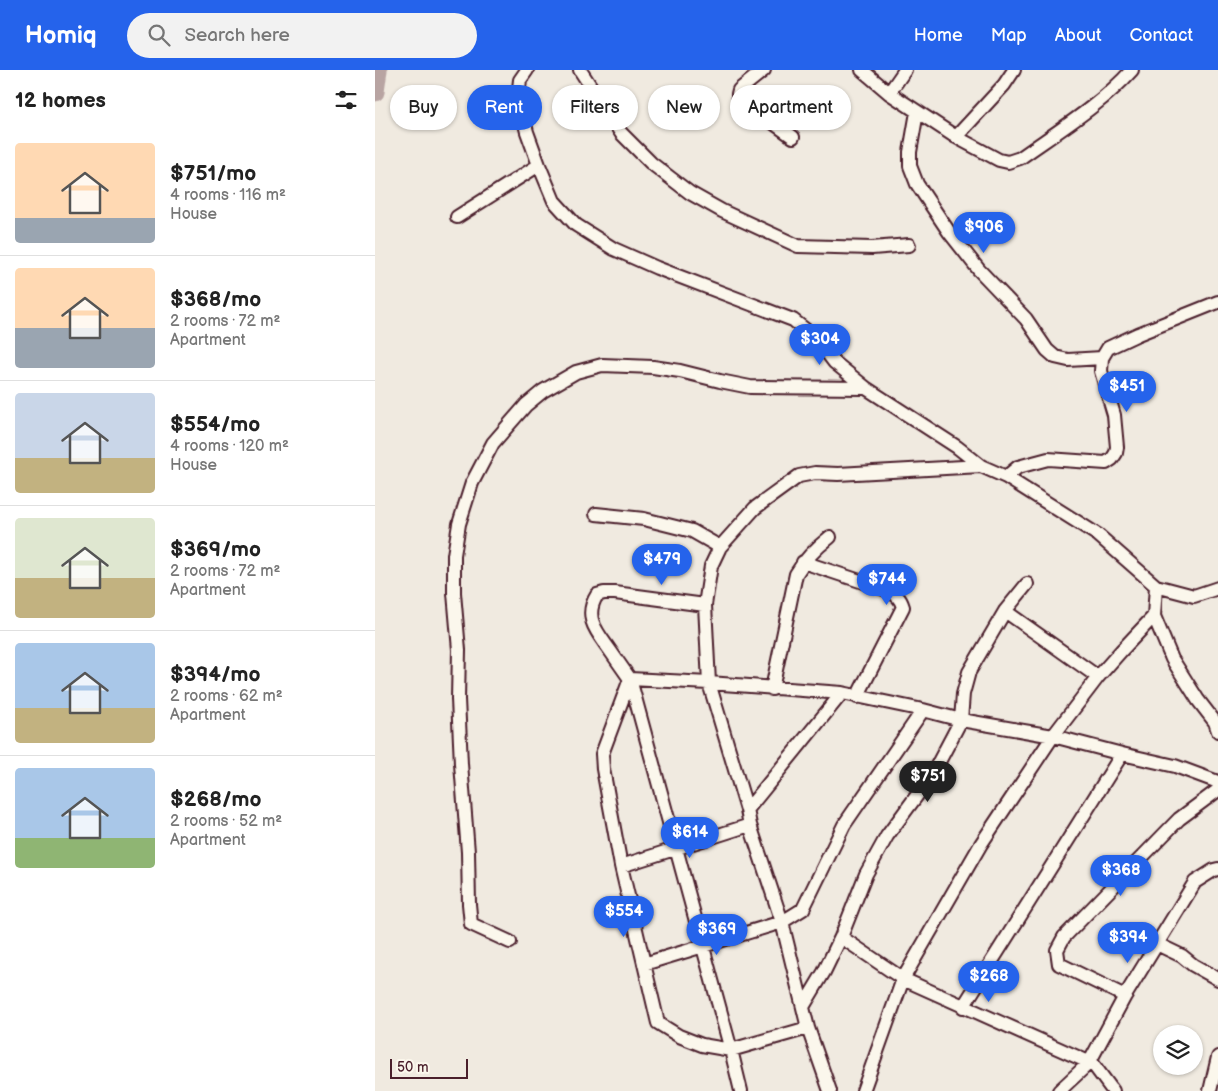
<!DOCTYPE html>
<html lang="en">
<head>
<meta charset="utf-8">
<style>
  body { margin:0; font-family:"Balsamiq Sans",sans-serif; background:#f2f2f2; color:#222; height:100vh; display:flex; flex-direction:column; font-size:19px; white-space:nowrap }
  * { box-sizing:border-box; margin:0 }
  p { font-size:16px; color:#767676 }
  .icon { flex:none; width:28px; height:28px; fill:none; stroke:currentColor; stroke-width:2; stroke-linecap:round; stroke-linejoin:round }
  .map { position:relative; flex:1; overflow:hidden }
  .panel { display:flex; flex-direction:column; background:#fff; width:375px }
  .panel>* { flex:none }
  .banner { position:absolute; left:15px; top:15px; width:475px; height:45px; display:flex; gap:10px }
  .fabs { position:absolute; left:778px; top:955px; display:grid; gap:10px }
  .fabs a { display:grid; place-items:center; width:50px; height:50px; border-radius:50%; background:#fff; box-shadow:0 1px 4px #0004; font-size:25px }
  .scale { position:absolute; left:15px; bottom:12px; width:78px; box-sizing:border-box; padding-left:5px; border:2px solid #4a1f2b; border-top:0; font-size:14px; line-height:18px; white-space:nowrap; color:#4a1f2b; -webkit-text-stroke:4px #fbf7ec; paint-order:stroke }
  .price { position:absolute; translate:-50% -42px; padding:0 11px; border-radius:18px; background:#2563eb; color:#fff; font-size:16px; line-height:32px; filter:drop-shadow(0 1px 2px #0008) }
  .price::after { content:''; position:absolute; left:50%; top:30px; width:15px; height:11px; margin-left:-8px; background:inherit; clip-path:polygon(0 0,100% 0,50% 100%) }
  .price.selected { background:#222; color:#fff }
  ul { padding:0; list-style:none }
  li { display:flex; align-items:center; gap:15px; height:125px; padding:0 15px }
  li+li { border-top:1px solid #e0e0e0 }
  li span { display:grid; place-items:center; flex:none; width:140px; height:100px; border-radius:5px; color:#555 }
  li>.icon { margin-inline-start:auto }
  span .icon { width:60px; height:60px; fill:#fffc; stroke-width:1 }
  li b { font-size:21px }
  h2 { display:flex; justify-content:space-between; align-items:center; height:60px; padding:0 15px; font-size:21px }
  .pill { padding:0 18px; border-radius:22px; background:#fff; box-shadow:0 1px 4px #0004; font-size:18px; line-height:45px }
  .pill.selected { background:#2563eb; color:#fff }
  header { display:flex; align-items:center; gap:30px; box-sizing:border-box; height:70px; padding:0 25px; background:#2563eb; color:#fff }
  header strong { font-size:24px }
  nav { display:flex; gap:28px; margin-inline-start:auto; font-size:18px }
  .search { width:350px; height:45px; background:#f2f2f2; display:flex; align-items:center; gap:12px; box-sizing:border-box; padding:0 18px; border-radius:28px; color:#767676; font-size:19px }
  main { display:flex; flex:1; min-height:0 }
  .map>svg:first-child { display:block }
  .lines { fill:none; stroke-linecap:round; stroke-linejoin:round }
  .river { stroke:#b8a4a2; stroke-width:19 }
  .minor-casing { stroke:#4a1f2b; stroke-width:16 }
  .minor { stroke:#fbf7ec; stroke-width:12 }
</style>
</head>
<body>
<header>
<strong>Homiq</strong>
<div class="search"><svg class="icon" aria-label="search" viewBox="0 0 24 24"><circle cx="10" cy="10" r="6"/><path d="M15 15l6 6"/></svg>Search here</div>
<nav><a>Home</a><a>Map</a><a>About</a><a>Contact</a></nav>
</header>
<main>
<section class="panel">
<h2>12 homes<svg class="icon" aria-label="filters" viewBox="0 0 24 24"><path d="M4 7h16M4 17h16"/><circle cx="9" cy="7" r="2"/><circle cx="15" cy="17" r="2"/></svg></h2>
<ul>
<li><span style="background:linear-gradient(#ffd9b3 75%,#9aa5b1 0)"><svg class="icon" aria-label="home" viewBox="0 0 24 24"><path d="M3 11l9-7 9 7M6 9v11h12V9"/></svg></span><div><b>$751/mo</b><p>4 rooms · 116 m²</p><p>House</p></div></li>
<li><span style="background:linear-gradient(#ffd9b3 60%,#9aa5b1 0)"><svg class="icon" aria-label="home" viewBox="0 0 24 24"><path d="M3 11l9-7 9 7M6 9v11h12V9"/></svg></span><div><b>$368/mo</b><p>2 rooms · 72 m²</p><p>Apartment</p></div></li>
<li><span style="background:linear-gradient(#c9d6e8 65%,#c2b280 0)"><svg class="icon" aria-label="home" viewBox="0 0 24 24"><path d="M3 11l9-7 9 7M6 9v11h12V9"/></svg></span><div><b>$554/mo</b><p>4 rooms · 120 m²</p><p>House</p></div></li>
<li><span style="background:linear-gradient(#dfe7d0 60%,#c2b280 0)"><svg class="icon" aria-label="home" viewBox="0 0 24 24"><path d="M3 11l9-7 9 7M6 9v11h12V9"/></svg></span><div><b>$369/mo</b><p>2 rooms · 72 m²</p><p>Apartment</p></div></li>
<li><span style="background:linear-gradient(#a9c7e8 65%,#c2b280 0)"><svg class="icon" aria-label="home" viewBox="0 0 24 24"><path d="M3 11l9-7 9 7M6 9v11h12V9"/></svg></span><div><b>$394/mo</b><p>2 rooms · 62 m²</p><p>Apartment</p></div></li>
<li><span style="background:linear-gradient(#a9c7e8 70%,#8fb573 0)"><svg class="icon" aria-label="home" viewBox="0 0 24 24"><path d="M3 11l9-7 9 7M6 9v11h12V9"/></svg></span><div><b>$268/mo</b><p>2 rooms · 52 m²</p><p>Apartment</p></div></li>
</ul>
</section>
<div class="map">
<svg width="843" height="1021" viewBox="0 0 843 1021">
  <rect width="100%" height="100%" fill="#f0eae0"/>
  <filter id="ink" filterUnits="userSpaceOnUse"><feTurbulence type="fractalNoise" baseFrequency=".02" numOctaves="2"/><feDisplacementMap in="SourceGraphic" scale="10" xChannelSelector="R" yChannelSelector="G"/><feConvolveMatrix kernelMatrix="1 2 1 2 8 2 1 2 1" color-interpolation-filters="sRGB"/></filter>
  <g filter="url(#ink)">
    <g class="lines">
      <path class="river" d="M0 22 3 0"/>
      <g class="minor-casing">
        <path id="minor" d="M152 0 145 10 143 27 152 62 164 95 179 131 201 155 239 179 282 198 418 250 441 268 459 292 491 318 582 377 606 396 631 407 723 465 781 516 819 526 843 518
          M205 0 246 63 276 93 315 123 347 141 423 176 497 178 534 175
          M389 0 364 20 363 24 364 28 418 67
          M487 0 514 23 581 67 624 90 633 92 645 88C683 61 727 34 757 0
          M514 23 530 0
          M542 42 535 82V96L542 114 574 162 604 200 651 249 672 280 680 287 693 290 727 288
          M581 67 629 15 639 0
          M82 147 164 95
          M631 407 643 397 673 389 731 393 737 389 741 383 742 377 739 345 726 301 727 288 733 278 763 264 843 232
          M221 444 269 449 317 461 345 477
          M428 492 512 520C521 525 525 527 528 537L482 627
          M781 516 779 546 797 589 823 630 840 652 843 661
          M330 535 240 523H229L222 525C208 547 222 562 234 579 241 589 248 599 255 609L356 980 366 1021
          M630 541 723 607
          M255 609 334 613 467 623 548 640 586 650 678 666 747 684 800 696 843 712
          M255 609 227 684 228 699 246 796 283 953 304 966 327 975 356 980 433 958
          M397 619 421 504C430 489 441 478 455 467
          M372 740 467 623
          M246 796 375 755
          M466 867 528 909 718 994 738 1021
          M135 872 96 854 94 834 93 782 86 694 83 629 84 580 79 523V485L84 454 97 413 118 373 151 335 168 321 201 302 227 295 278 297 305 301 345 311 375 317 491 318
          M782 874 807 886 818 895 843 909
          M269 894 407 852 428 839 469 755 548 640
          M750 926 684 894 682 880 689 867 804 749 843 720
          M428 937 449 902 466 867 491 804 512 766 557 705 586 650 588 624 594 602 630 541 652 514
          M588 937 747 684
          M455 1021 433 958 407 852 375 755 372 740 334 613 330 535 336 496 345 477 380 438 424 406 440 403 463 404 606 396
          M488 1021 528 909 606 774 678 666 723 607 746 581 779 546
          M684 1021 714 993 750 926 820 812 839 800 843 799
          M835 1021 843 987"/>
      </g>
      <use href="#minor" class="minor"/>
    </g>
  </g>
</svg>
<div class="fabs">
<a><svg class="icon" aria-label="layers" viewBox="0 0 24 24"><path d="M12 4l9 5-9 5-9-5zM3 14l9 5 9-5"/></svg></a>
</div>
<div class="scale">50 m</div>
<b class="price" style="left:609px;top:184px">$906</b>
<b class="price" style="left:445px;top:296px">$304</b>
<b class="price" style="left:752px;top:343px">$451</b>
<b class="price" style="left:287px;top:516px">$479</b>
<b class="price" style="left:512px;top:536px">$744</b>
<b class="price selected" style="left:553px;top:733px">$751</b>
<b class="price" style="left:315px;top:789px">$614</b>
<b class="price" style="left:746px;top:827px">$368</b>
<b class="price" style="left:249px;top:868px">$554</b>
<b class="price" style="left:342px;top:886px">$369</b>
<b class="price" style="left:753px;top:894px">$394</b>
<b class="price" style="left:614px;top:933px">$268</b>
<div class="banner">
<a class="pill">Buy</a>
<a class="pill selected">Rent</a>
<a class="pill">Filters</a>
<a class="pill">New</a>
<a class="pill">Apartment</a>
</div>
</div>
</main>
</body>
</html>
